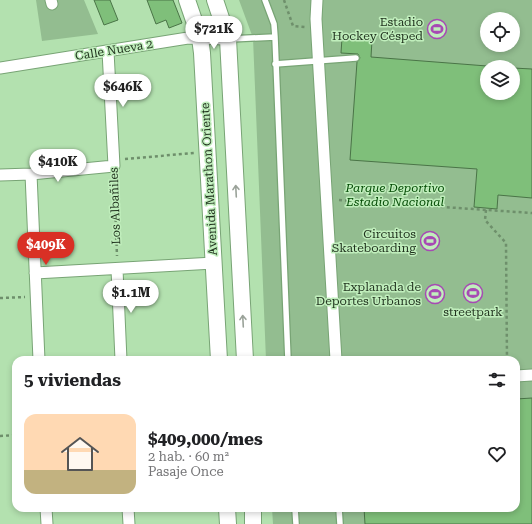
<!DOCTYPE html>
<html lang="es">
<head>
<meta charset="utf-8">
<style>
  body { margin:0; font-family:"Roboto Serif",serif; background:#f6f6f6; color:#202124; height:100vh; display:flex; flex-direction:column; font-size:15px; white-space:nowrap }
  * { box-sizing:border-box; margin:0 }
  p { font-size:13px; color:#757577 }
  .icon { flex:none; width:22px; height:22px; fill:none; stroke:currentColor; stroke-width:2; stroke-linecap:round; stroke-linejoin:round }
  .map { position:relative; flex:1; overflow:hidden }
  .side { position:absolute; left:12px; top:356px; width:508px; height:156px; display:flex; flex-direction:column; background:#fff; border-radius:12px; box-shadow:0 2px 6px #0003 }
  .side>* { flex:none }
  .tools { position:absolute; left:480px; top:12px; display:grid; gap:8px }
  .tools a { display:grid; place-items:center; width:40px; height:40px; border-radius:50%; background:#fff; box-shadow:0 2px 6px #0003; font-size:20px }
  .price { position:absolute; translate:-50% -34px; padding:0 9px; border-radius:14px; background:#fff; color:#222; font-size:13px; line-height:26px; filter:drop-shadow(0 1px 2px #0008) }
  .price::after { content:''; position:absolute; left:50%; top:24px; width:12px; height:9px; margin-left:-6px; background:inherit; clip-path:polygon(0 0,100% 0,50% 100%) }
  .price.active { background:#d93025; color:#fff }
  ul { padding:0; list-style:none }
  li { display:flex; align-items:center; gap:12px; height:100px; padding:0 12px }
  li+li { border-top:1px solid #e0e0e0 }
  li span { display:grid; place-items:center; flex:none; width:112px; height:80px; border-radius:12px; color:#555 }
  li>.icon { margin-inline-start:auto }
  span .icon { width:48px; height:48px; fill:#fffc; stroke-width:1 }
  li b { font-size:17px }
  h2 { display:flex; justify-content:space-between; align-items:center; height:48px; padding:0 12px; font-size:17px }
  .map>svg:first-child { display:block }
  .green { fill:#93bd90; fill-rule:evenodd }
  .building { fill:#7fbf7a; stroke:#4a7447 }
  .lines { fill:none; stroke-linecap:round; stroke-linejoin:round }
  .lane-casing { stroke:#78a475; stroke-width:8 }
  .street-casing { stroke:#78a475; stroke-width:13 }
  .secondary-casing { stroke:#78a475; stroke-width:18 }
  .path { stroke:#6e8f6b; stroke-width:2.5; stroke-dasharray:3 3; stroke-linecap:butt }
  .lane { stroke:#fff; stroke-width:5.5 }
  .street { stroke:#fff; stroke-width:11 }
  .secondary { stroke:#fff; stroke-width:16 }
  .oneway { stroke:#9aa299 }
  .labels { text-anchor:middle; stroke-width:3; stroke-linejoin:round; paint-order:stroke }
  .poi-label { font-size:12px; fill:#1f311d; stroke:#c0eebc; text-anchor:end }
  .street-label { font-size:12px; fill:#1f311d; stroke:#c0eebc }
  .park-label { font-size:12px; font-style:italic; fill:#044b05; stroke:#c0eebc }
</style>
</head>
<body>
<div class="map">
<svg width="532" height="524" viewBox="0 0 532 524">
  <rect width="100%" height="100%" fill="#b3e1af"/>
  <path class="green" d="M36 0H84L98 34 42 41Z
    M239 0H532V524H273L272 508H516V360H266L253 38ZM487 19H513V45H487ZM487 67H513V93H487Z"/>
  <path class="building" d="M94 0H110L118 20 104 25Z
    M147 0H173L182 23 169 28 166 20 156 24Z
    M342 38 372 40 371 57 487 66V93H513V68L532 69V198L498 195 497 209 474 207 477 169 350 160 357 62 360 58 358 54 341 53Z
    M532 398V524H365L364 508H516V399Z"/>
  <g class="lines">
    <g class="lane-casing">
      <path id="lane" d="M265 0 274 24 275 37 288 360
        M230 39 275 37
        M275 64 356 58
        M295 508 296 524
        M339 508 340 524"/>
    </g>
    <g class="street-casing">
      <path id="street" d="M51 0 52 4
        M317 0 316 19 336 360
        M0 68 188 38 228 39
        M31 174 39 360
        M0 175 31 174 114 166 108 51
        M117 269 121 360
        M35 273 214 263
        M516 376 532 375
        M46 508 47 524
        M128 508 129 524"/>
    </g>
    <g class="secondary-casing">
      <path id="secondary" d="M187 0 200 38 202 53 219 360
        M215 0 228 39 245 360
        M227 508 228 524
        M253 508V524"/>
    </g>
    <path class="path" d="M284 0 293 26 305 27
      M125 159 194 153
      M114 177 117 256
      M339 200 532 213
      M486 210 485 220 506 243 507 360
      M0 298 25 297
      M0 436 16 435"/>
    <use href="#lane" class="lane"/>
    <use href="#street" class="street"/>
    <use href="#secondary" class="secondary"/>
  </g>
  <defs><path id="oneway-shaft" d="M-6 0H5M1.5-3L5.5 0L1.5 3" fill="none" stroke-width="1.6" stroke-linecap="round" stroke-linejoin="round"/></defs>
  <g class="oneway">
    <use href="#oneway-shaft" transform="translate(236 191) rotate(-93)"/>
    <use href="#oneway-shaft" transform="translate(243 321) rotate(-93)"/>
  </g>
  <defs>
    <g id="stadium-ring" transform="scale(1)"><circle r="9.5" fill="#c0eebc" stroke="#a74ab4" stroke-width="1.5"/><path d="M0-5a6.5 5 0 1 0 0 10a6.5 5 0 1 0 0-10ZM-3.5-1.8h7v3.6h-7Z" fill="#a74ab4"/></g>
  </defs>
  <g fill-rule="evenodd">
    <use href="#stadium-ring" x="437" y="29"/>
    <use href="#stadium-ring" x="430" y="241"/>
    <use href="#stadium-ring" x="473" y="293"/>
    <use href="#stadium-ring" x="435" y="294"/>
  </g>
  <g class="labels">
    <g class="poi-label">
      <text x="423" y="26">Estadio<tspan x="423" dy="14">Hockey Césped</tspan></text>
      <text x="416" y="238">Circuitos<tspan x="416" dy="14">Skateboarding</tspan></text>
      <text x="421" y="291">Explanada de<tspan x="421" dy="14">Deportes Urbanos</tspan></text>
      <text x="473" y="316" text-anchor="middle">streetpark</text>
    </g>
    <g class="street-label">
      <text transform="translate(114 50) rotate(-9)" y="4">Calle Nueva 2</text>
      <text transform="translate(209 179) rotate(-93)" y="4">Avenida Marathon Oriente</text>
      <text transform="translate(115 206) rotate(-92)" y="4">Los Albañiles</text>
    </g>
    <g class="park-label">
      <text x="395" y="192">Parque Deportivo<tspan x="395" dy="14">Estadio Nacional</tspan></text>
    </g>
  </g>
</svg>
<div class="tools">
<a><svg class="icon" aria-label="locate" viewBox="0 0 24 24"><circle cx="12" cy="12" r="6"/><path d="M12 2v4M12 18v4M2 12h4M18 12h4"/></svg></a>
<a><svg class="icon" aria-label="layers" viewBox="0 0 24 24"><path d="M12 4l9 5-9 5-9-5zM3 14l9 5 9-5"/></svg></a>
</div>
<b class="price" style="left:214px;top:50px">$721K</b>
<b class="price" style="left:123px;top:108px">$646K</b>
<b class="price" style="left:58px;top:183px">$410K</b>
<b class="price active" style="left:46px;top:266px">$409K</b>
<b class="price" style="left:131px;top:314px">$1.1M</b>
<section class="side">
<h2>5 viviendas<svg class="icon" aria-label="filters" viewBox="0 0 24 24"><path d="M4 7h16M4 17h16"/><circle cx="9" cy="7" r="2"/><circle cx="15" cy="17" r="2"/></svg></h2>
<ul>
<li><span style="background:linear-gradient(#ffd9b3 70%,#c2b280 0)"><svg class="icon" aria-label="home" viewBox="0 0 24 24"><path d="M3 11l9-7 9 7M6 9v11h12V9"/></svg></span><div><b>$409,000/mes</b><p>2 hab. · 60 m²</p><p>Pasaje Once</p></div><svg class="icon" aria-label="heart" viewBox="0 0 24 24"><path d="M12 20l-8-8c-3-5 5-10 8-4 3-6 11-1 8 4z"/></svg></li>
</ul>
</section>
</div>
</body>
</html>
